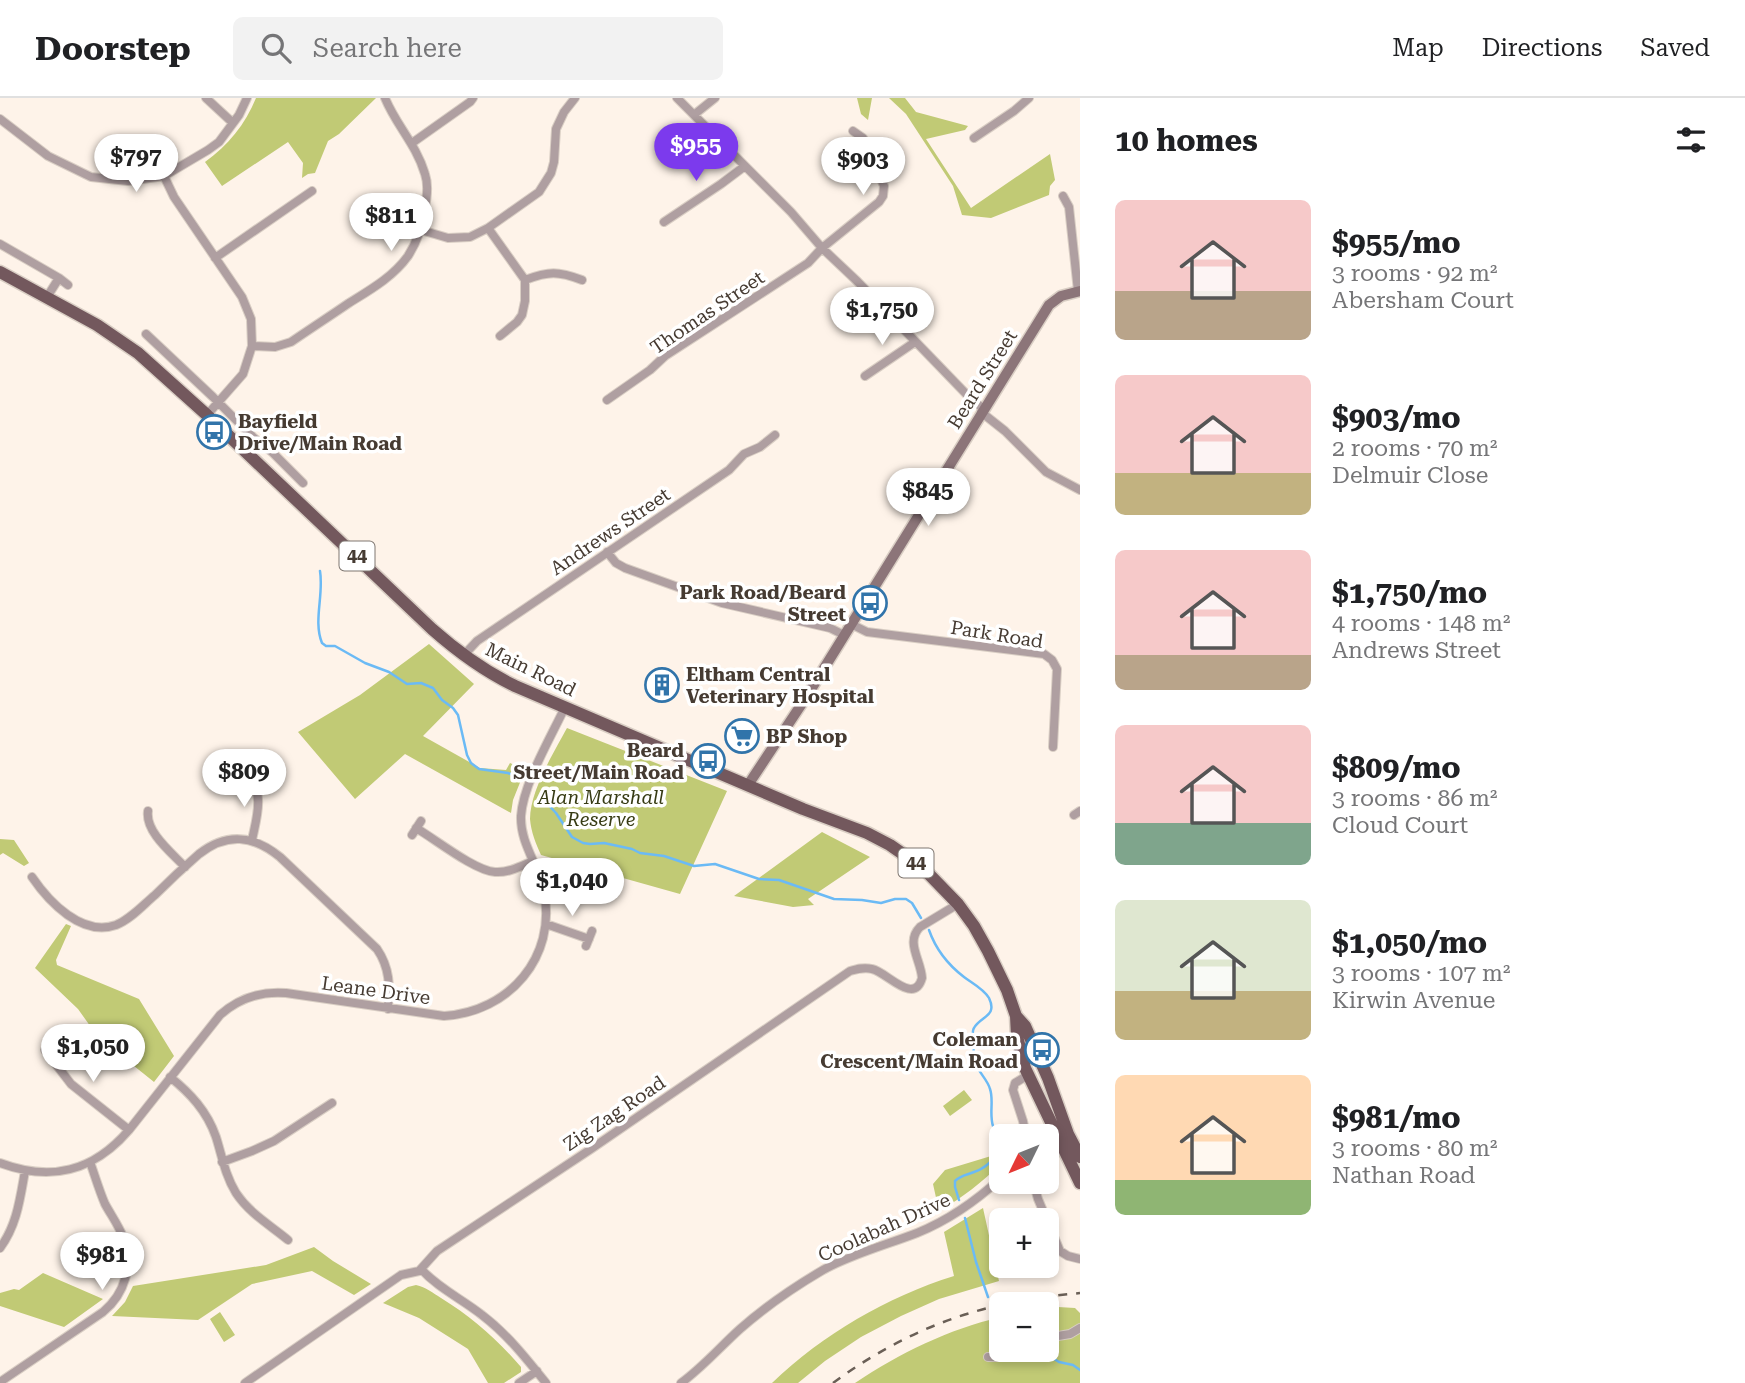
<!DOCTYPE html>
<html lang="en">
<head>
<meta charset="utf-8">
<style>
  body { margin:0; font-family:"Roboto Serif",serif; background:#f2f2f2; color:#202124; height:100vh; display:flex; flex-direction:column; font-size:26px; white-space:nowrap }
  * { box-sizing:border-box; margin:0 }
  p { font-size:23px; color:#757577 }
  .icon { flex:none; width:38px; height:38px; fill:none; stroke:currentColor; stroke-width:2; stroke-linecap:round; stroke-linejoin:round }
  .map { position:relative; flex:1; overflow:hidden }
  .details { display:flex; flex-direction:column; background:#fff; width:665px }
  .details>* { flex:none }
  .needle { width:46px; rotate:227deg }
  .buttons { position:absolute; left:989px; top:1026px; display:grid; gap:14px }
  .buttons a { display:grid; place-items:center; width:70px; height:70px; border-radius:10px; background:#fff; box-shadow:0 4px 10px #0003; font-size:35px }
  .price { position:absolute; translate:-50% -60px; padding:0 16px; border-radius:24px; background:#fff; color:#222; font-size:23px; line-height:46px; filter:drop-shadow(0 2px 4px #0008) }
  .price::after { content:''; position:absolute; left:50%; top:42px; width:21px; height:16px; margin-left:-10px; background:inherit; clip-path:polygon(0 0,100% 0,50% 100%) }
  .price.selected { background:#7c3aed; color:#fff }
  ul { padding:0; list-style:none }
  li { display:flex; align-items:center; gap:21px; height:175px; padding:0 35px }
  li span { display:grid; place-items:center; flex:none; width:196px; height:140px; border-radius:10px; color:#555 }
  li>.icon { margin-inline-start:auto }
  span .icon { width:84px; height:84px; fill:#fffc; stroke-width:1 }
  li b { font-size:30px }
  h2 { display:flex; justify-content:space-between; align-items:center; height:84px; padding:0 35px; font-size:30px }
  header { display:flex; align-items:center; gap:42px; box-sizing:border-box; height:98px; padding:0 35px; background:#fff; border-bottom:2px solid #e0e0e0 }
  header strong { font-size:33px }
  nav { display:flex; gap:38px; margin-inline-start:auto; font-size:24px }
  .search { width:490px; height:63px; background:#f2f2f2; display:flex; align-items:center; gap:18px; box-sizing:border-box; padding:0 24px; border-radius:10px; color:#757577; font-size:26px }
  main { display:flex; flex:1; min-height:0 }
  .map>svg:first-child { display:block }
  .green { fill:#c1ca75 }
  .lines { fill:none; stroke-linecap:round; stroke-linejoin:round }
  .stream { stroke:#6bbaf5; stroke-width:2.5 }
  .street-casing { stroke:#d9cec4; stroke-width:10 }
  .secondary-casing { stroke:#d9cec4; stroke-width:13 }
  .primary-casing { stroke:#d9cec4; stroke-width:15 }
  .street { stroke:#af9fa1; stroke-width:8 }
  .secondary { stroke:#8c7579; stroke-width:10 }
  .primary { stroke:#73585d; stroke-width:12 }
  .rail { stroke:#6a5f56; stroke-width:2.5; stroke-dasharray:9 9; stroke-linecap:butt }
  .labels { text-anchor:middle; stroke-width:7; stroke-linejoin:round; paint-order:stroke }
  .shield { fill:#fff; stroke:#7e7670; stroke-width:2 }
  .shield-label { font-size:18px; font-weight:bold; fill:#463b32 }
  .street-label { font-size:19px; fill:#463b32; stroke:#fff }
  .poi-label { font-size:19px; font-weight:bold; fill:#463b32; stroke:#fff; text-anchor:start }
  .park-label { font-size:19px; font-style:italic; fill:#373b14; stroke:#fff }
</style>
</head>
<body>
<header>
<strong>Doorstep</strong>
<div class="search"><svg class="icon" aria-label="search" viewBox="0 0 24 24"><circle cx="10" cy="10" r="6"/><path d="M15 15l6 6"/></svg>Search here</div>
<nav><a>Map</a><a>Directions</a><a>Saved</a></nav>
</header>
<main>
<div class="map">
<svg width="1080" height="1285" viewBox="0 0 1080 1285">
  <rect width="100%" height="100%" fill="#fef3e9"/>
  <path class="green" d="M256 0H376L339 36 328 43 315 75 308 76 302 80 303 65 288 44 222 88 205 64C228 47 245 27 256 0Z
    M857 0H872L868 22 861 16Z
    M889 0H905L916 14 968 28 965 32 926 41 971 110 1050 56 1055 82 1050 88 1049 97 991 120 962 117 953 88 906 16Z
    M429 546 474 586 423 638 480 670 506 672 510 665 525 672 513 702 511 715 405 656 355 701 298 634 360 597Z
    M567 630 727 693 680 796 541 757C536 746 531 734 530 721 530 693 554 654 567 630Z
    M822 734 870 759 808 801 814 807 793 809 734 798Z
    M0 741 14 742 29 765 24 768 3 755 0 757Z
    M66 826 71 828 56 862 57 867 139 901 174 958 154 984 98 939 78 911 35 870Z
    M964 992 972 1002 950 1018 943 1008Z
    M1001 1055V1065C983 1084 962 1100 939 1113L933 1086 945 1072Z
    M983 1110 999 1183 939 1201 901 1218 861 1239 825 1263 798 1285H772C823 1236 887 1199 954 1178L944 1134Z
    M314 1149 333 1163 371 1186 354 1197 312 1173 252 1186 198 1222 112 1218 125 1204 133 1188 266 1167Z
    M43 1175 103 1201 64 1229 0 1208V1195L14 1191 19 1192Z
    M416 1187C426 1189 433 1195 441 1200 472 1219 498 1242 521 1269V1274L504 1285H488L468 1251 419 1220 383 1205 408 1189Z
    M1058 1209 1075 1210 1080 1215V1285H855C900 1255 949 1231 1001 1219V1251H1046L1047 1211Z
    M220 1214 235 1237 224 1244 210 1221Z"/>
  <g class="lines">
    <path class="stream" d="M320 473C324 497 313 523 322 545L326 548H335L365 565 389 574 407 586 421 585 433 590 442 602 453 610 458 617 467 657 471 665 479 671 508 675 518 679
      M540 698 556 715 572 739 583 745 590 746 604 745 632 751 640 755 664 758 694 768 715 766 759 781 779 782 834 801 862 802 881 805 895 801H906L912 805 921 820
      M929 832C936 852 947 866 964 879 972 885 984 891 989 900 998 919 980 918 974 930 971 934 974 957 975 962 977 974 987 980 990 991 994 1002 989 1016 993 1028 995 1036 1003 1045 999 1053 994 1062 984 1071 974 1074 967 1077 961 1077 955 1083V1089L959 1102
      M965 1120 976 1164 988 1199
      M998 1218 1001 1220
      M1043 1254 1059 1264 1073 1267 1080 1272"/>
    <g class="street-casing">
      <path id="street" d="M206 0 233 25
        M677 0 791 114 822 150 858 184 972 302 984 311
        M695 16 715 0
        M0 21 48 58 91 79 128 83 164 78 208 52 219 44 239 17 247 0
        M974 40 1014 13 1029 0
        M412 45 470 4 473 0
        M164 78 174 99 242 199 251 221 252 248 243 276 207 317
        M1063 98 1069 109 1078 193
        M664 124 721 86 745 68
        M488 130 525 182V203L522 217 517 224 500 238
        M421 132 448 140 470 139 488 130 539 94 551 75 554 64 556 31 564 14 575 0
        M0 146 59 180 47 199
        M215 160 312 93
        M59 180 68 187
        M525 182C549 173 558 173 582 182
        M146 236 213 299 254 340 272 354 303 385
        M252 248 275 249 291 244C310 231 330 218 349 205 370 192 393 179 408 158 417 144 422 130 424 113 427 101 429 88 425 76 416 46 396 27 385 0
        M865 278 915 244
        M607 302 650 272 665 258 808 165 822 150 879 104 883 98 884 88 863 40 853 33
        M981 314 1005 333 1046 374 1080 392
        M607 454 616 465 625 470 722 505 830 530 844 537
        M851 526 867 534 1044 556 1052 562 1057 571 1053 649
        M463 558 477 543 729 372 744 356 760 349 775 337
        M247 675C265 695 257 718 252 742
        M148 713C145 734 172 755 185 769
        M1074 717 1080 713
        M416 730C435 741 475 773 495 774 509 775 521 768 533 763
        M412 737 421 723
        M32 779C49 804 82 839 116 827 131 821 143 807 155 797 169 783 184 769 199 756 227 734 253 737 280 759L377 851C390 870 390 888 388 911
        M546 826 589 841
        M586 848 592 833
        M45 952 71 986 129 1032
        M170 979C190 995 207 1013 216 1039 222 1058 225 1077 236 1095 250 1116 270 1127 288 1142
        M1026 1038 1023 1023 1013 992 1015 985 1028 977
        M222 1064 252 1053 274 1043 332 1005
        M0 1065C51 1084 93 1074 129 1032L220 917C239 900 261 893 286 895L444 918C509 914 557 859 544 794 539 767 520 746 521 718 523 686 551 639 565 609
        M1033 1083 1038 1101 1060 1153 1068 1158 1080 1161
        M0 1150C17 1127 20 1101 25 1073
        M421 1171C438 1190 462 1201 482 1217 507 1236 526 1260 546 1285
        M1046 1240 1070 1236 1080 1230
        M988 1259H1007L1020 1251
        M0 1284 103 1214C125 1196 134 1166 123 1139 119 1128 111 1117 105 1106 99 1092 95 1078 90 1064
        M245 1285 401 1177 419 1173 437 1153 591 1051 850 873C857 871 864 869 872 871 887 874 914 908 922 880 921 862 905 844 920 829L958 806
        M519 1285 537 1273
        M681 1285C703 1269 720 1249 740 1231 765 1209 794 1189 823 1172 852 1156 886 1147 917 1135 949 1122 976 1103 1001 1080"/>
    </g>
    <g class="secondary-casing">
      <path id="secondary" d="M748 687 805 601 1049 207 1061 198 1080 193"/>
    </g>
    <g class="primary-casing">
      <path id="primary" d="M0 174 97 227 138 255 207 317 432 531C458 554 484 573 515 588L803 711 867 735 890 747 923 770 958 806 974 828 988 853 1007 892 1016 918 1017 938 1025 970 1080 1085
        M1016 918 1025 928 1048 980 1068 1036 1080 1059"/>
    </g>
    <use href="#street" class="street"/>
    <use href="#secondary" class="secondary"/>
    <use href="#primary" class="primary"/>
    <path class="rail" d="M1005 1206 1042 1199 1080 1195
      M833 1285C883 1248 940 1220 1001 1207"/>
  </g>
  <defs>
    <g id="bus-ring" transform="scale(1.75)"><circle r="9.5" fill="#fff" stroke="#3174aa" stroke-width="1.5"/><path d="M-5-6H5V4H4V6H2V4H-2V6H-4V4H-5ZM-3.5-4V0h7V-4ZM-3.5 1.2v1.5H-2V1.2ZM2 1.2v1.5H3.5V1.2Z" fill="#3174aa"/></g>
    <g id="building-ring" transform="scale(1.75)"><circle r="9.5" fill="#fff" stroke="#3174aa" stroke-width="1.5"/><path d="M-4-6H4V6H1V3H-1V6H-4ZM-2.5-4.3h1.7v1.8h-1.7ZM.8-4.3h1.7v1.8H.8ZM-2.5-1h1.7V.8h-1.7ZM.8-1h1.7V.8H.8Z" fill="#3174aa"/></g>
    <g id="supermarket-ring" transform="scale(1.75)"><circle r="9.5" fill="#fff" stroke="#3174aa" stroke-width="1.5"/><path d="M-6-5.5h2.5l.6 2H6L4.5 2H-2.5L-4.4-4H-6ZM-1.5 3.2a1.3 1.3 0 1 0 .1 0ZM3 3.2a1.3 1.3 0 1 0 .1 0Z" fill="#3174aa"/></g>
  </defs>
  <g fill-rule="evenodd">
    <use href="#bus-ring" x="214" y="334"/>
    <use href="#bus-ring" x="870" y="505"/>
    <use href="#building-ring" x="662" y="587"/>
    <use href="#supermarket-ring" x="742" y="638"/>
    <use href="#bus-ring" x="708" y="663"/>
    <use href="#bus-ring" x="1042" y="952"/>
  </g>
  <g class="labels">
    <g class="shield">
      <rect x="339.5" y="443.5" width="35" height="29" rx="5"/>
      <rect x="898.5" y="750.5" width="35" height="29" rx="5"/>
    </g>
    <g class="shield-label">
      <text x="357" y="464">44</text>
      <text x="916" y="771">44</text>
    </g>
    <g class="street-label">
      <text transform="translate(707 214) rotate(-34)" y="7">Thomas Street</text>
      <text transform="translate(982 281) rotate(-58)" y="7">Beard Street</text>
      <text transform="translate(610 433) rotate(-34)" y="7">Andrews Street</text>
      <text transform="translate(997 536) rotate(9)" y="7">Park Road</text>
      <text transform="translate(531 571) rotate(26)" y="7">Main Road</text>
      <text transform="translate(376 892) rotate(8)" y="7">Leane Drive</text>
      <text transform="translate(614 1015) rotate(-34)" y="7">Zig Zag Road</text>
      <text transform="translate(884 1129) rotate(-24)" y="7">Coolabah Drive</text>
    </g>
    <g class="poi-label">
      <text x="238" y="330">Bayfield<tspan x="238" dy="22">Drive/Main Road</tspan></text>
      <text x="846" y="501" text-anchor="end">Park Road/Beard<tspan x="846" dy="22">Street</tspan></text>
      <text x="686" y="583">Eltham Central<tspan x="686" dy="22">Veterinary Hospital</tspan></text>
      <text x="766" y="645">BP Shop</text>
      <text x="684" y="659" text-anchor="end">Beard<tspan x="684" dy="22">Street/Main Road</tspan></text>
      <text x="1018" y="948" text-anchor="end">Coleman<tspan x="1018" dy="22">Crescent/Main Road</tspan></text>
    </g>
    <g class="park-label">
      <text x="601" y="706">Alan Marshall<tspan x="601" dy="22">Reserve</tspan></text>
    </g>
  </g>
</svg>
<div class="buttons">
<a><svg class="needle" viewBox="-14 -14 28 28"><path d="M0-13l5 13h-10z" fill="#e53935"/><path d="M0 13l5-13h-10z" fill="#757577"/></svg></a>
<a>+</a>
<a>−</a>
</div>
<b class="price selected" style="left:696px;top:85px">$955</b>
<b class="price" style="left:136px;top:96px">$797</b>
<b class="price" style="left:863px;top:99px">$903</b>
<b class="price" style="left:391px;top:155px">$811</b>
<b class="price" style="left:882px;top:249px">$1,750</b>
<b class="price" style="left:928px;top:430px">$845</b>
<b class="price" style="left:244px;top:711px">$809</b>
<b class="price" style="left:572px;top:820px">$1,040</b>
<b class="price" style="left:93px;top:986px">$1,050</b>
<b class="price" style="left:102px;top:1194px">$981</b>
</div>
<section class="details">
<h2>10 homes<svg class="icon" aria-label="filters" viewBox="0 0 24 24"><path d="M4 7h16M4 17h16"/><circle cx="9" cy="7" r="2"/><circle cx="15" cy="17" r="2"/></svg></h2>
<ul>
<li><span style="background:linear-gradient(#f6c9c9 65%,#b9a48a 0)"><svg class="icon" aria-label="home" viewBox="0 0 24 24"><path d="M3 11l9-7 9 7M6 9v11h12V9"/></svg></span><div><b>$955/mo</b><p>3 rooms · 92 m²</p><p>Abersham Court</p></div></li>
<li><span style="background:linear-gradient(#f6c9c9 70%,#c2b280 0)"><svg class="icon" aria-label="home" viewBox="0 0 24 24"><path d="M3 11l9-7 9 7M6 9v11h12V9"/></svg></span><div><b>$903/mo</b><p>2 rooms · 70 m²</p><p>Delmuir Close</p></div></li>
<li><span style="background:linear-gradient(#f6c9c9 75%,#b9a48a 0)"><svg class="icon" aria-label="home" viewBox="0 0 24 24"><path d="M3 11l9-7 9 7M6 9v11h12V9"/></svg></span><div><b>$1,750/mo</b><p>4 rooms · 148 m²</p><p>Andrews Street</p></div></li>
<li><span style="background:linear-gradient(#f6c9c9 70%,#7fa58c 0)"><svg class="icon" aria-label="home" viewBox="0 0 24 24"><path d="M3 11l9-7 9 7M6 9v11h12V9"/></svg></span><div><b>$809/mo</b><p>3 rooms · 86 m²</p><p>Cloud Court</p></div></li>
<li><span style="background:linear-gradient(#dfe7d0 65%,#c2b280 0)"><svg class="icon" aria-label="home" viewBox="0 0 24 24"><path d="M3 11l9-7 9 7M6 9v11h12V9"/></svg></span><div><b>$1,050/mo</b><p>3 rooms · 107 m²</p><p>Kirwin Avenue</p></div></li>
<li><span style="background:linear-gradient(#ffd9b3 75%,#8fb573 0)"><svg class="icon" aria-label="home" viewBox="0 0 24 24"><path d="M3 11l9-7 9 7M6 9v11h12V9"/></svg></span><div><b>$981/mo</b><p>3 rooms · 80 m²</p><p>Nathan Road</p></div></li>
</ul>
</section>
</main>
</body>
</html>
